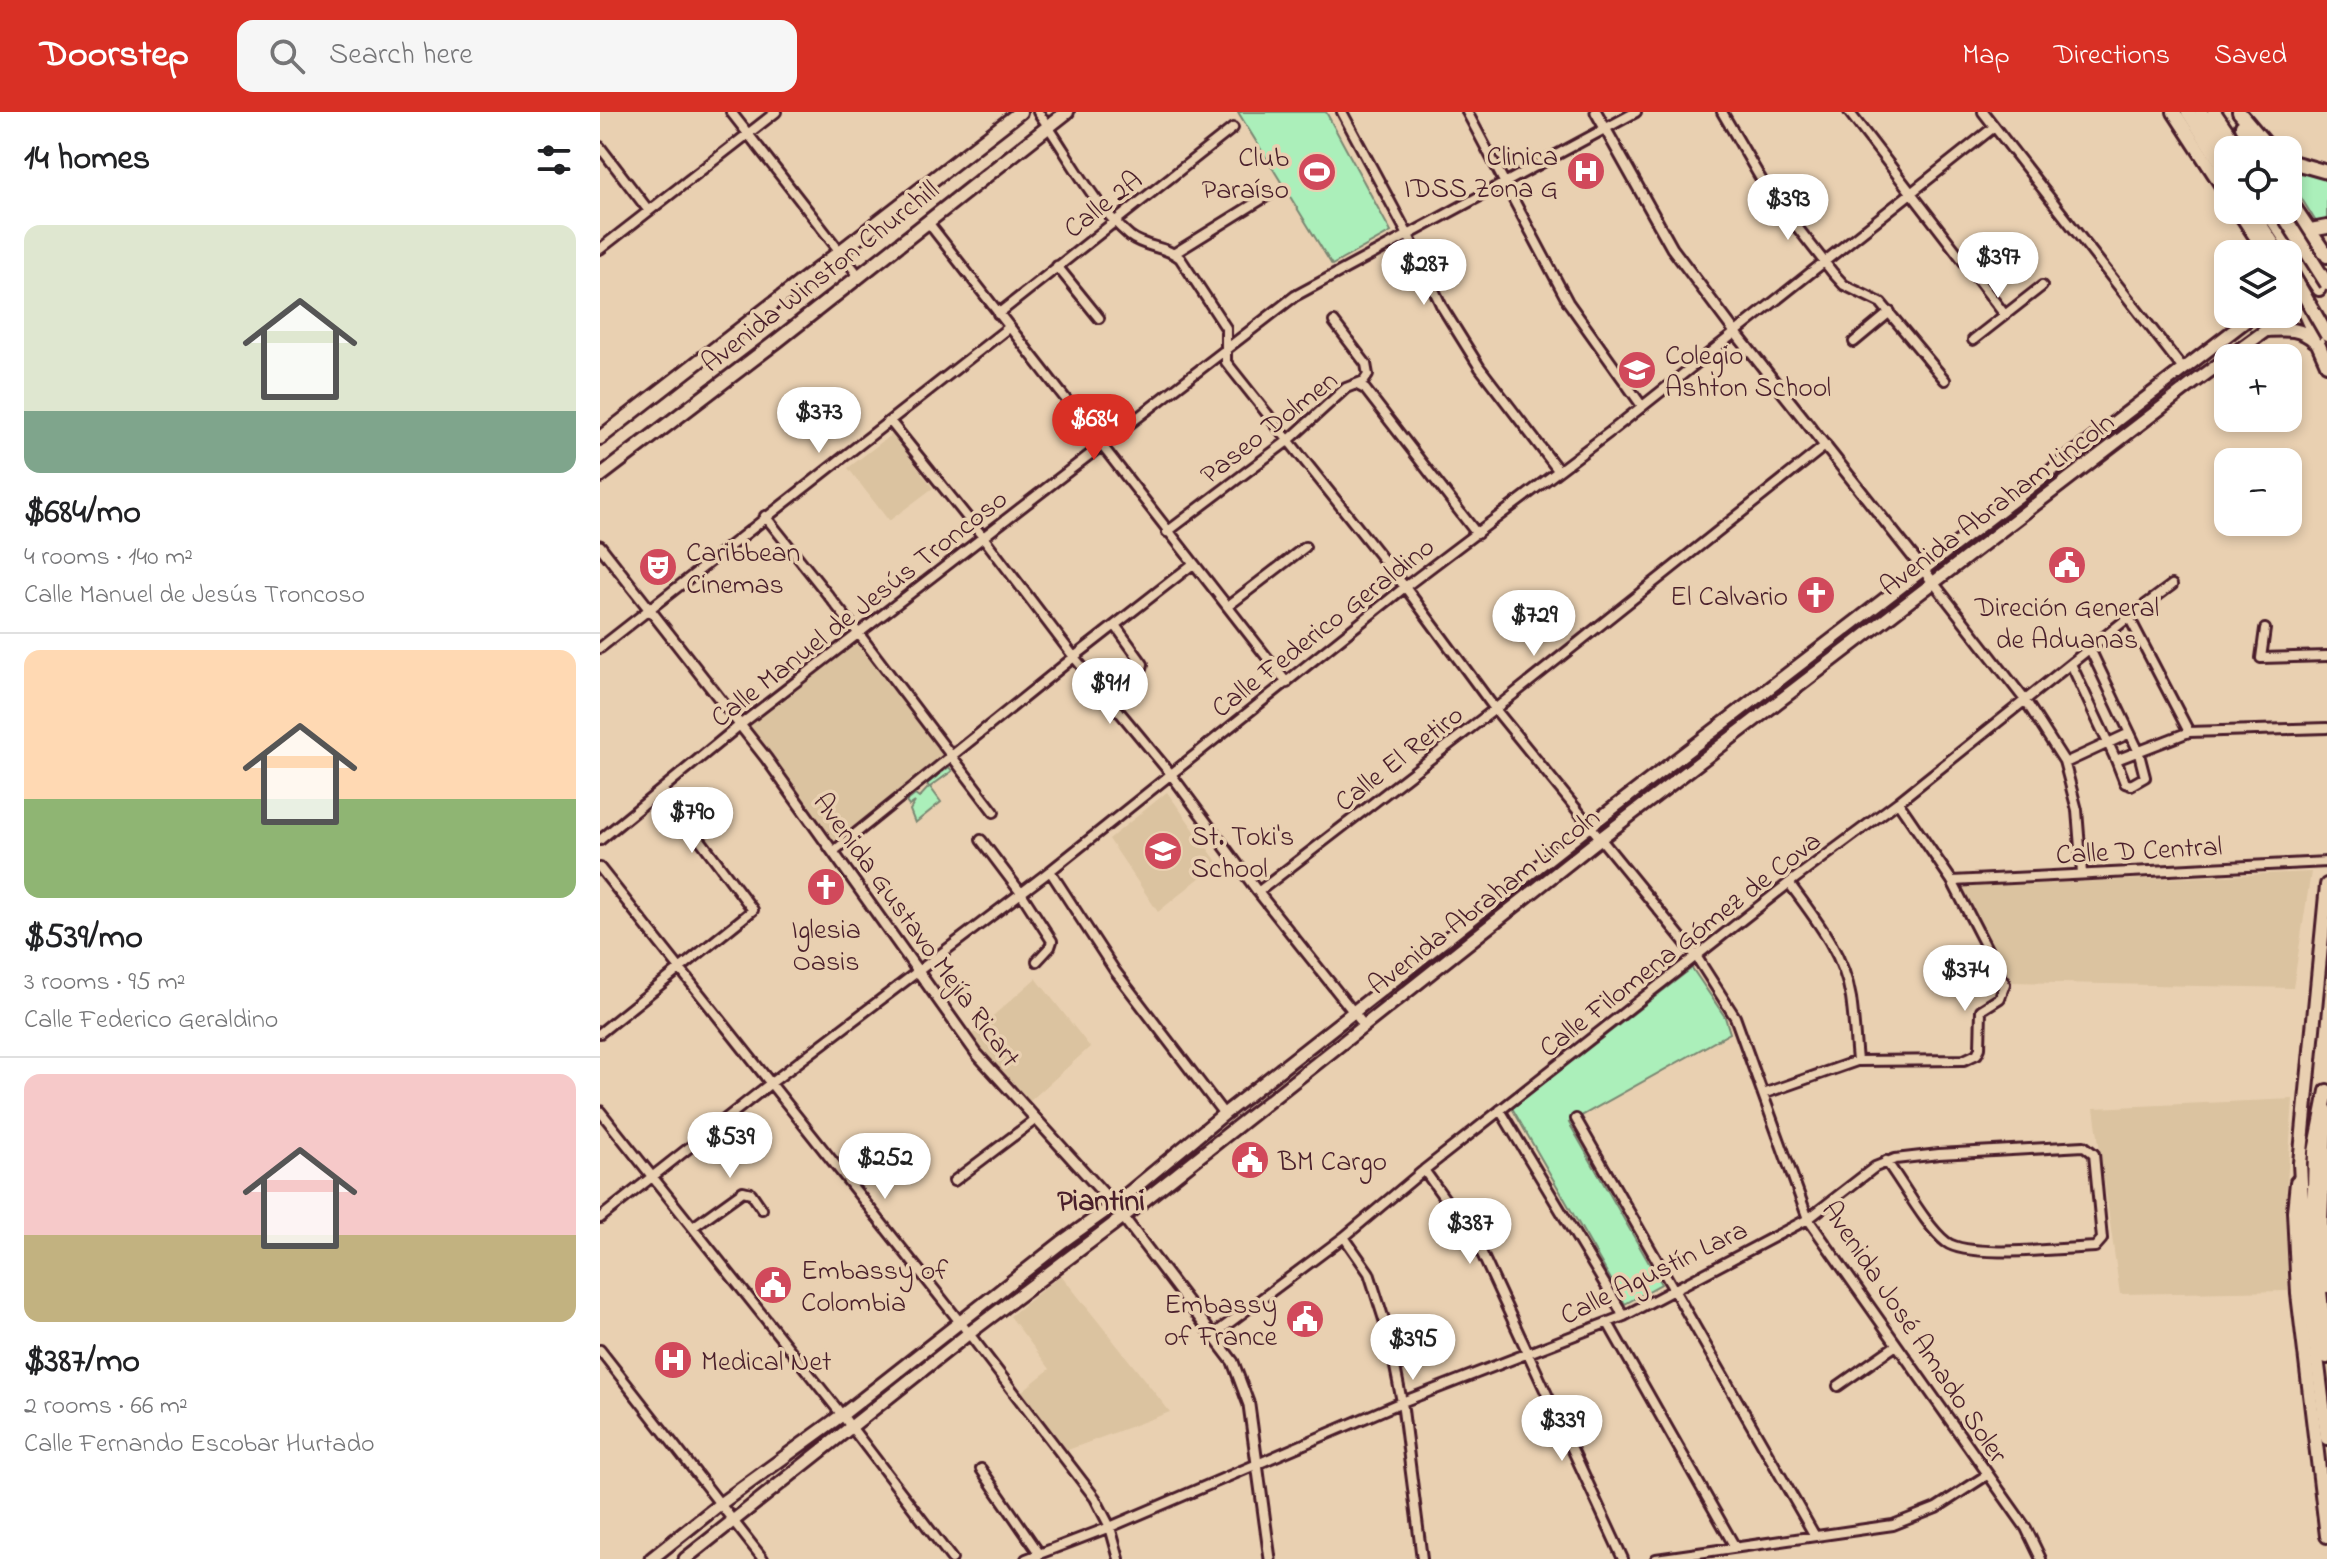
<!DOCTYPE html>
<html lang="en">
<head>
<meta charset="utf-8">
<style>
  body { margin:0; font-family:"Indie Flower",sans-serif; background:#f6f6f6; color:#202124; height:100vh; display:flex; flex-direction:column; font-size:30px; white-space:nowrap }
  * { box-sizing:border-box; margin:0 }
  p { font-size:26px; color:#757577 }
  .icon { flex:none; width:44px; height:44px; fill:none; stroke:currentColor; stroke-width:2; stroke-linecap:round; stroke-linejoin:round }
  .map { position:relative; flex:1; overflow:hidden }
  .side { display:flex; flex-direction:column; background:#fff; width:600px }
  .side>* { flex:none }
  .fabs { position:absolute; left:1614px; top:24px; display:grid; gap:16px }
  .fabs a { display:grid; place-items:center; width:88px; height:88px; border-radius:16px; background:#fff; box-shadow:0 4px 12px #0003; font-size:40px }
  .price { position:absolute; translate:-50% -68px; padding:0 18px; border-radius:28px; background:#fff; color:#222; font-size:26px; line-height:52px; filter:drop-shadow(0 2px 4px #0008) }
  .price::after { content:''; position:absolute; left:50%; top:48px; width:24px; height:18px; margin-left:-12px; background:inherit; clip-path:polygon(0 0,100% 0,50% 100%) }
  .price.current { background:#d93025; color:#fff }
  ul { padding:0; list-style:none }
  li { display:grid; align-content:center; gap:16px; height:424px; padding:0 24px }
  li+li { border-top:2px solid #e0e0e0 }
  li span { display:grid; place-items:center; height:248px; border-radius:16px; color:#555 }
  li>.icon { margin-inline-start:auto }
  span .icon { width:144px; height:144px; fill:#fffc; stroke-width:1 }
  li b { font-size:34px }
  h2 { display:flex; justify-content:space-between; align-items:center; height:96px; padding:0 24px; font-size:34px }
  header { display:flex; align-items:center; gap:48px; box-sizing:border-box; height:112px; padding:0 40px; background:#d93025; color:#fff }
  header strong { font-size:38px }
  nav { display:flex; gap:44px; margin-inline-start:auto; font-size:28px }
  .search { width:560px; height:72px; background:#f6f6f6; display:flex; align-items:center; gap:20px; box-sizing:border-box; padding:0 28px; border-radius:16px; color:#757577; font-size:30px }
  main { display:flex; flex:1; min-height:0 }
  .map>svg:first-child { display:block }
  .built { fill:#dbc3a0 }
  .green { fill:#abefba; stroke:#7a8772; stroke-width:2 }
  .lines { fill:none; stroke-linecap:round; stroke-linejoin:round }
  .minor-casing { stroke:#4a1f2b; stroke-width:14 }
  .tertiary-casing { stroke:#4a1f2b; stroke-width:15 }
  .secondary-casing { stroke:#4a1f2b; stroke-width:17 }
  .primary-casing { stroke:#4a1f2b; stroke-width:18 }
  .trunk-casing { stroke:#4a1f2b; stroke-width:18 }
  .minor { stroke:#e9d0b1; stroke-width:8 }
  .tertiary { stroke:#e9d0b1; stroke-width:9 }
  .secondary { stroke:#e9d0b1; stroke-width:11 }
  .primary { stroke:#e9d0b1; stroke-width:12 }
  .trunk { stroke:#e9d0b1; stroke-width:12 }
  .trunk-bridge-casing { stroke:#4a1f2b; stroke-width:18; stroke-linecap:butt }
  .trunk-bridge { stroke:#e9d0b1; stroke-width:12 }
  .labels { text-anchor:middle; stroke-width:7; stroke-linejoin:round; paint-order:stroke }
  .poi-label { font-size:28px; fill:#4a1f2b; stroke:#e9d0b1; text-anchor:start }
  .street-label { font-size:28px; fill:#4a1f2b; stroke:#e9d0b1 }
  .neighbourhood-label { font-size:30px; font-weight:bold; fill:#4a1f2b; stroke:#e9d0b1 }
</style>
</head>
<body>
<header>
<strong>Doorstep</strong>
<div class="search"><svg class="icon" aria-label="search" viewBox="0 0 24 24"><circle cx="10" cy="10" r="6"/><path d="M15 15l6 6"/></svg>Search here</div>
<nav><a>Map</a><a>Directions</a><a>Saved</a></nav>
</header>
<main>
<section class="side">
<h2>14 homes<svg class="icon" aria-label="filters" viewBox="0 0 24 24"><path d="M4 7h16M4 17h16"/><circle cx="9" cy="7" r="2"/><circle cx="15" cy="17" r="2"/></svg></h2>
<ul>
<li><span style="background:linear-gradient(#dfe7d0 75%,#7fa58c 0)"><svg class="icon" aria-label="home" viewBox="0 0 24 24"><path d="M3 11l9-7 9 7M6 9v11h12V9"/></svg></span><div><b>$684/mo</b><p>4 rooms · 140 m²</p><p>Calle Manuel de Jesús Troncoso</p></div></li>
<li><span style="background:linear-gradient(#ffd9b3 60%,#8fb573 0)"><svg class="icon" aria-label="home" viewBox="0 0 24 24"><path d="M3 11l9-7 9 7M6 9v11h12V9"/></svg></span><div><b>$539/mo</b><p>3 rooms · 95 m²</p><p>Calle Federico Geraldino</p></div></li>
<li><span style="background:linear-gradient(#f6c9c9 65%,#c2b280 0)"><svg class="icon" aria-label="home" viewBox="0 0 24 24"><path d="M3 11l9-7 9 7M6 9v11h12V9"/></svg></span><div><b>$387/mo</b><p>2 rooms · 66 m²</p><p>Calle Fernando Escobar Hurtado</p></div></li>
</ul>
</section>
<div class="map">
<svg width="1727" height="1447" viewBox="0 0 1727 1447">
  <rect width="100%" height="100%" fill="#e9d0b1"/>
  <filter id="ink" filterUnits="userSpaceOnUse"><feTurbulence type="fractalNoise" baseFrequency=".0125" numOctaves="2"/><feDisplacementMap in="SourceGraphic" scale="16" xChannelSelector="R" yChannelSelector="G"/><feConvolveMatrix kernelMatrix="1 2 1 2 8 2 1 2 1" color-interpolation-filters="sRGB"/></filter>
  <g filter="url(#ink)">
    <path class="built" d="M292 322 333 376 289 409 248 356Z
      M258 530 346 646 233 733 144 617Z
      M567 680 618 751 558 800 509 727Z
      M1711 760 1693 876 1410 870 1362 775Z
      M436 866 490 935 430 989 370 924Z
      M1693 987 1685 1098 1688 1179 1520 1182 1494 996Z
      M461 1163 570 1300 465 1339 421 1280 450 1257 410 1204Z"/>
    <path class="green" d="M638 0H726L791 120 732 153Z
      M1688 53 1727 65V106L1718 113 1688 65Z
      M349 655 352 659 330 675 341 690 315 711 310 698 315 690 309 694 306 690 315 683 319 686 329 675 327 672Z
      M1092 856 1125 905 1130 921 969 1011 1061 1172 1025 1192 912 996Z"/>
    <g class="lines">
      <g class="minor-casing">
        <path id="minor" d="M131 0 259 164
          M438 0C468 41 491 91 530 124 545 136 566 134 580 146L626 216V250L805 475 895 597 1096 844 1135 905 1208 1107 1426 1416 1441 1447
          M742 0 808 123 842 195 880 256 958 358
          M867 0 968 190 1042 294
          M1122 0 1165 74 1233 161 1244 173 1281 191 1345 268
          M1249 0 1405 203
          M1383 0 1583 257
          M0 35 49 99
          M327 109 687 571
          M0 137 176 0
          M575 141 670 82
          M457 154 499 206
          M398 202 633 16
          M1373 228 1442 174
          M1254 230 1290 200
          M757 273 765 277 877 422
          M290 309 383 425 474 545 570 661 658 780 763 912
          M165 404 259 522 394 700
          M567 420 689 328 746 276 764 269 768 263 766 252 734 210
          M1333 470 1425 588 1464 649 1477 698 1482 761
          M628 494 705 435
          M1529 505 1589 620
          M1665 517 1661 546 1727 544
          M0 536 408 216
          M1490 537 1538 638 1545 665 1531 673 1525 671 1516 648
          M1471 552 1516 648 1589 620 1727 616
          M507 585 542 556 543 552 515 513
          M1465 651 1530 621
          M0 728 140 613 695 184 1036 0
          M381 728 421 781 452 829 450 835 437 849
          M234 739 474 545 593 452
          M0 756 360 1210 495 1386 510 1415 519 1447
          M450 759 515 859 624 1002
          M1352 769 1727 750
          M1189 771C1215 806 1244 842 1251 886 1254 907 1255 928 1257 949
          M658 780 895 597 1226 333
          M0 921 153 798 62 677
          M1163 982 1257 949 1364 948 1377 942 1380 936 1381 898 1400 886 1405 872 1352 769 1298 690
          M900 998 1024 1204
          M0 999 242 1303 352 1447
          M976 1007 1215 1424
          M824 1058 878 1133 1023 1447
          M354 1069 436 1007
          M0 1106 171 971 450 759 805 475 1010 320 1394 15
          M93 1115 143 1079 151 1081 162 1097
          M744 1125 769 1161 788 1220 802 1290 822 1447
          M1008 1211 1135 1435
          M613 1223 744 1125 824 1058 1189 771 1298 690 1529 505 1572 473
          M0 1238 163 1447
          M1238 1274 1295 1234
          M381 1357 439 1441 437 1446
          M426 1447 510 1415 802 1290 1024 1204 1208 1107 1275 1055 1295 1047 1339 1042 1484 1034 1494 1042 1502 1127 1495 1135C1464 1136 1368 1147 1346 1130 1327 1116 1302 1070 1286 1049
          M1056 1447 1293 1413 1336 1396 1387 1363"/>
      </g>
      <g class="tertiary-casing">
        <path id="tertiary" d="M996 0 1072 136 1135 220 1333 470
          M0 434 166 646 377 942 514 1093 633 1250 649 1293 670 1447"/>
      </g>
      <g class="secondary-casing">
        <path id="secondary" d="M51 1447 120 1392 242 1303 462 1130 514 1093 624 1002 986 717 1655 202
          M85 1447 368 1222 523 1105 993 732 1596 269 1701 193"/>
      </g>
      <g class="primary-casing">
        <path id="primary" d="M1574 0 1628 83
          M1601 0 1628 41
          M1639 0 1671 38
          M1642 14 1657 38
          M1688 49 1727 60
          M1688 86 1727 144
          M1638 98 1667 142
          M1666 98 1719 177
          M1684 111 1705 119 1727 115
          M1688 173 1701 193 1727 252
          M1666 218C1685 217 1700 215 1715 229
          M0 326 420 0
          M0 364 177 229 467 0
          M1726 998 1721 1111 1727 1174
          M1697 1070 1694 1099 1698 1182 1727 1424"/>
      </g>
      <g class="trunk-casing">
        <path id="trunk" d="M1588 0 1628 62
          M1614 0 1640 38
          M1651 98 1680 142
          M1727 773 1700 1051 1705 1148 1727 1326
          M1727 979 1715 1040 1713 1114 1727 1245"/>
      </g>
      <use href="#minor" class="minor"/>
      <use href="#tertiary" class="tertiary"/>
      <use href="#secondary" class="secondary"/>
      <use href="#primary" class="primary"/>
      <use href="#trunk" class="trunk"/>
      <g class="trunk-bridge-casing">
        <path id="trunk-bridge" d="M1680 98 1727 172
          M1688 155 1727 223"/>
      </g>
      <use href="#trunk-bridge" class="trunk-bridge"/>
    </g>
  </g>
  <defs>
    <g id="hospital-disc" transform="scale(2)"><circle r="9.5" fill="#d1495b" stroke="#e9d0b1"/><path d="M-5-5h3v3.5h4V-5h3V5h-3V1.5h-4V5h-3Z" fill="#fff"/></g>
    <g id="stadium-disc" transform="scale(2)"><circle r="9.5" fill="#d1495b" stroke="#e9d0b1"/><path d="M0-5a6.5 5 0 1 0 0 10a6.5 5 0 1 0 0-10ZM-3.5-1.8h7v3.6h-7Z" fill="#fff"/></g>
    <g id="school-disc" transform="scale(2)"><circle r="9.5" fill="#d1495b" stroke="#e9d0b1"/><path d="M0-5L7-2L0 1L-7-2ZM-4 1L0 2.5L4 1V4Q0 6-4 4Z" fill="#fff"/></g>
    <g id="civic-disc" transform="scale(2)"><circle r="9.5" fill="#d1495b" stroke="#e9d0b1"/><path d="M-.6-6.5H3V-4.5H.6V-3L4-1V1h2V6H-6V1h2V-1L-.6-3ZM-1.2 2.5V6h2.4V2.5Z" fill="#fff"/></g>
    <g id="theatre-disc" transform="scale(2)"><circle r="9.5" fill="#d1495b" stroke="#e9d0b1"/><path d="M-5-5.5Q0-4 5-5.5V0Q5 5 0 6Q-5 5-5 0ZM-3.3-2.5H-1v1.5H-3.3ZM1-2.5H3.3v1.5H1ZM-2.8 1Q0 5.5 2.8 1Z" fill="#fff"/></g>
    <g id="church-disc" transform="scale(2)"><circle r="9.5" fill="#d1495b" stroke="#e9d0b1"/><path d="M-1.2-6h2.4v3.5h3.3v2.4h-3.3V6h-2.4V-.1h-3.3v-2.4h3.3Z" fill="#fff"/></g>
  </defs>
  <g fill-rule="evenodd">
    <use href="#hospital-disc" x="986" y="59"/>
    <use href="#stadium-disc" x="717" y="60"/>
    <use href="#school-disc" x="1037" y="258"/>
    <use href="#civic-disc" x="1467" y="453"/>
    <use href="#theatre-disc" x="58" y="455"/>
    <use href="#church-disc" x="1216" y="483"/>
    <use href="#school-disc" x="563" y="739"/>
    <use href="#church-disc" x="226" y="775"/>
    <use href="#civic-disc" x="650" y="1048"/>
    <use href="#civic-disc" x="173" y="1173"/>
    <use href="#civic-disc" x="705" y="1207"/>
    <use href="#hospital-disc" x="73" y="1248"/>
  </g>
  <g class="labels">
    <g class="poi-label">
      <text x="958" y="53" text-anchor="end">Clinica<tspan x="958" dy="32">IDSS Zona G</tspan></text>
      <text x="689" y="54" text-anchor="end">Club<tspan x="689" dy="32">Paraíso</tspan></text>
      <text x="1065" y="252">Colegio<tspan x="1065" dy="32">Ashton School</tspan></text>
      <text x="86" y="449">Caribbean<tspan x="86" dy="32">Cinemas</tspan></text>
      <text x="1188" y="493" text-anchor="end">El Calvario</text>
      <text x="1467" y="504" text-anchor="middle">Direción General<tspan x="1467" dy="32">de Aduanas</tspan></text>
      <text x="591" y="733">St. Toki's<tspan x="591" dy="32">School</tspan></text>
      <text x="226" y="826" text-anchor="middle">Iglesia<tspan x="226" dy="32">Oasis</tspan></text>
      <text x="678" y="1058">BM Cargo</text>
      <text x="201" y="1167">Embassy of<tspan x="201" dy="32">Colombia</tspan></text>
      <text x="677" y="1201" text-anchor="end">Embassy<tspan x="677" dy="32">of France</tspan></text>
      <text x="101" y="1258">Medical Net</text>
    </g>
    <g class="street-label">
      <text transform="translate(502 91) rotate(-38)" y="10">Calle 2A</text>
      <text transform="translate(219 163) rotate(-38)" y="10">Avenida Winston Churchill</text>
      <text transform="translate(668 314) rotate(-38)" y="10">Paseo Dolmen</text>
      <text transform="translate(1396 391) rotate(-37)" y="10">Avenida Abraham Lincoln</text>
      <text transform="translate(258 495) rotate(-38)" y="10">Calle Manuel de Jesús Troncoso</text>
      <text transform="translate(722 514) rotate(-38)" y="10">Calle Federico Geraldino</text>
      <text transform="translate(798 645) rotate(-38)" y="10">Calle El Retiro</text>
      <text transform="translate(1539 737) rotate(-3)" y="10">Calle D Central</text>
      <text transform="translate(883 788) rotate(-38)" y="10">Avenida Abraham Lincoln</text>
      <text transform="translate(318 817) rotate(54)" y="10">Avenida Gustavo Mejía Ricart</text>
      <text transform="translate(1079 831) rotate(-38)" y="10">Calle Filomena Gómez de Cova</text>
      <text transform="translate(1053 1159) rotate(-26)" y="10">Calle Agustín Lara</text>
      <text transform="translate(1316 1219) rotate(56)" y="10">Avenida José Amado Soler</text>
    </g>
    <g class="neighbourhood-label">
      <text x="501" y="1098">Piantini</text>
    </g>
  </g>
</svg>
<div class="fabs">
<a><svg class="icon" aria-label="locate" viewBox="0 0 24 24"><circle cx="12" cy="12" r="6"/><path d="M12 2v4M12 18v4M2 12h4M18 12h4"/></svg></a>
<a><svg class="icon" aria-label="layers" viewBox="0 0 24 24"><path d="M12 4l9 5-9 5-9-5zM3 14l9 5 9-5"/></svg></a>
<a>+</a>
<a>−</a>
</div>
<b class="price" style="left:1188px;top:130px">$393</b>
<b class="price" style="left:1398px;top:188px">$397</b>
<b class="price" style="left:824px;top:195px">$287</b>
<b class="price" style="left:219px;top:343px">$373</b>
<b class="price current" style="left:494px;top:350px">$684</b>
<b class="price" style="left:934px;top:546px">$729</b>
<b class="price" style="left:510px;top:614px">$911</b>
<b class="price" style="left:92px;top:743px">$790</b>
<b class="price" style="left:1365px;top:901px">$374</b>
<b class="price" style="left:130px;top:1068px">$539</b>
<b class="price" style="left:285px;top:1089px">$252</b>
<b class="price" style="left:870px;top:1154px">$387</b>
<b class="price" style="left:813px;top:1270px">$395</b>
<b class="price" style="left:962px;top:1351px">$339</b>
</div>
</main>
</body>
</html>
